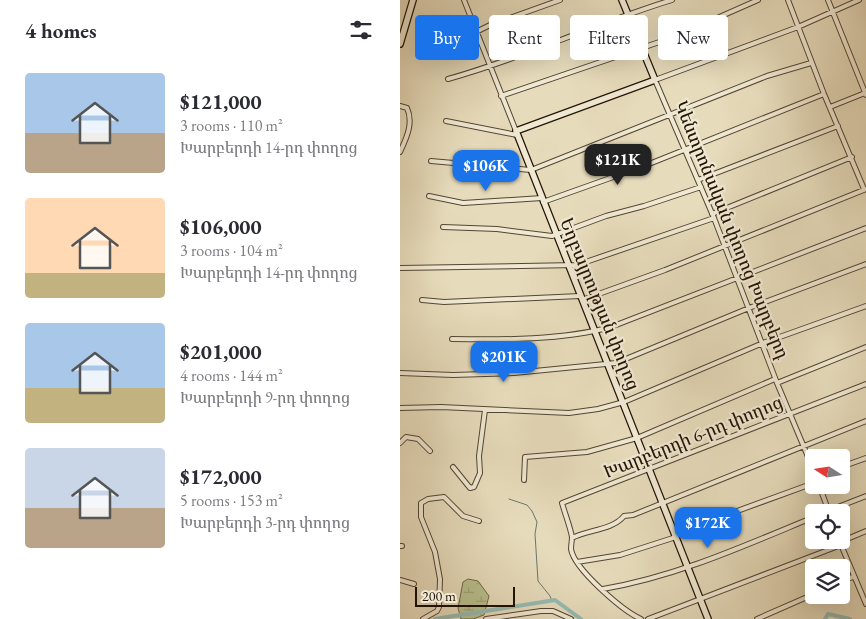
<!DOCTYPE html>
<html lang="en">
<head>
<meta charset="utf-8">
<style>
  body { margin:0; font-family:"EB Garamond","Noto Serif Armenian",serif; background:#f2f2f3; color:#2b2b33; height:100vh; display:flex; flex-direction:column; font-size:19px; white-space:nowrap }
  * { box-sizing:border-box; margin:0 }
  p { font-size:16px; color:#7c7c81 }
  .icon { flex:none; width:28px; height:28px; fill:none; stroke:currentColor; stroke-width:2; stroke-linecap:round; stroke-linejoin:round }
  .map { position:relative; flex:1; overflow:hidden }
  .drawer { display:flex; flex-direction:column; background:#fff; width:400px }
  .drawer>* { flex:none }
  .hud { position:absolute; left:15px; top:15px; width:375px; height:45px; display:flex; gap:10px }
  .needle { width:32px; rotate:282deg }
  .fabs { position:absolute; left:405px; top:449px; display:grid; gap:10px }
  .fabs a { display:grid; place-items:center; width:45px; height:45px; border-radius:5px; background:#fff; box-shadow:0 5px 20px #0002; font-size:25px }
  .scale { position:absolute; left:15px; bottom:12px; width:100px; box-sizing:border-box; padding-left:5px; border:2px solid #241403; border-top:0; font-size:14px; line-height:18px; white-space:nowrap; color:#241403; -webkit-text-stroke:4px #efe8d3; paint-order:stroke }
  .price { position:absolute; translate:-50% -42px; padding:0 11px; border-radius:10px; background:#1a73e8; color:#fff; font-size:16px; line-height:32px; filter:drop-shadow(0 1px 2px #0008) }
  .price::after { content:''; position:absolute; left:50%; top:30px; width:15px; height:11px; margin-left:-8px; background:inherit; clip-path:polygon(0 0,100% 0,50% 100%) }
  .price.active { background:#222; color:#fff }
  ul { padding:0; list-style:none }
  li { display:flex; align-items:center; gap:15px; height:125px; padding:0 25px }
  li span { display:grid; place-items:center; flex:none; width:140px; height:100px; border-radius:5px; color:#555 }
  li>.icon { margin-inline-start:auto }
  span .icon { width:60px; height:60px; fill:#fffc; stroke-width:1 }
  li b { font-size:21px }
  h2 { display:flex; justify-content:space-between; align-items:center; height:60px; padding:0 25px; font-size:21px }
  .chip { padding:0 18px; border-radius:5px; background:#fff; box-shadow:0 5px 20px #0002; font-size:18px; line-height:45px }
  .chip.active { background:#1a73e8; color:#fff }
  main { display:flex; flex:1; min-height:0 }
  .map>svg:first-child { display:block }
  .wetland { fill:url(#wetland-marsh); stroke:#6e6a48 }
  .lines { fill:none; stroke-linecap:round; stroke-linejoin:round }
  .stream { stroke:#68786d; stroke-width:1 }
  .canal { stroke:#96bbb3; stroke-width:4 }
  .street-casing { stroke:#544631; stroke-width:6 }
  .secondary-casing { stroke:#241403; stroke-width:8 }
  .street { stroke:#efe8d3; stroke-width:4 }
  .secondary { stroke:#efe8d3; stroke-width:5.5 }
  .labels { text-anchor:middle; stroke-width:4.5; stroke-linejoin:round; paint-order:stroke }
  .street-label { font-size:18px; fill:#241403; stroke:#efe8d3 }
</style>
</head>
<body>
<main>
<section class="drawer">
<h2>4 homes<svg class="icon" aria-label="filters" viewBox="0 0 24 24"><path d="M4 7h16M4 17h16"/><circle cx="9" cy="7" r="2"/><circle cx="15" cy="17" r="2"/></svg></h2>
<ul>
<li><span style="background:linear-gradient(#a9c7e8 60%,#b9a48a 0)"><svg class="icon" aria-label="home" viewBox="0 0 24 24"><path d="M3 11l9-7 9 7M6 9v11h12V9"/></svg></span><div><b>$121,000</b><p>3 rooms · 110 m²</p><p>Խարբերդի 14-րդ փողոց</p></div></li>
<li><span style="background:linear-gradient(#ffd9b3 75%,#c2b280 0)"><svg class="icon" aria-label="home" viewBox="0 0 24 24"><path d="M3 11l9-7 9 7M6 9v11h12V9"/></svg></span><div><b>$106,000</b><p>3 rooms · 104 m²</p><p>Խարբերդի 14-րդ փողոց</p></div></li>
<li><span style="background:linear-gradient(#a9c7e8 65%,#c2b280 0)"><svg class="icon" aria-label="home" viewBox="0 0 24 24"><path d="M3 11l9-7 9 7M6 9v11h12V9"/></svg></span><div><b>$201,000</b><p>4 rooms · 144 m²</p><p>Խարբերդի 9-րդ փողոց</p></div></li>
<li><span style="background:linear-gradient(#c9d6e8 60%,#b9a48a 0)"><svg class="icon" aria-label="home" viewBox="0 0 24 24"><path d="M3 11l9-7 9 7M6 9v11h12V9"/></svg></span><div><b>$172,000</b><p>5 rooms · 153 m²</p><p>Խարբերդի 3-րդ փողոց</p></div></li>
</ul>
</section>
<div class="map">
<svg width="466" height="619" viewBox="0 0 466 619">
  <defs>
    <pattern id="wetland-marsh" width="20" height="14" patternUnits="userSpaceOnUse" patternTransform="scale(1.25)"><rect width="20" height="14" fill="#b8bf8e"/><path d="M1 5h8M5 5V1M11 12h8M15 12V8" fill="none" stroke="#9ea379"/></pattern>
  </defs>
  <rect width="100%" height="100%" fill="#e6dbbb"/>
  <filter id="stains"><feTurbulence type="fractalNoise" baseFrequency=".004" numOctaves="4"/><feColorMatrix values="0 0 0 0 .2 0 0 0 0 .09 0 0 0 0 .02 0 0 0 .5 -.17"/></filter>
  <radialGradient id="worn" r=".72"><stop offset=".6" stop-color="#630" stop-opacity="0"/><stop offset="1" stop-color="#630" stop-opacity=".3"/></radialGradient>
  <path class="wetland" d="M68 579 78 581 89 596 84 615 73 619H61L58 608 63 582Z"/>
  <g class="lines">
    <path class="stream" d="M109 499 127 505 132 511 137 522 135 534 138 581 150 596 152 601"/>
    <path class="canal" d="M35 619 155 600 181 619
      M425 619 428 614 450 619"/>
    <g class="street-casing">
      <path id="street" d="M64 0 116 131
        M388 0 424 94 464 189
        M428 0 466 95
        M66 37 90 25 160 0
        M48 79C124 58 196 23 272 0
        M101 96 274 37 358 0
        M0 106 7 108C14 123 6 139 0 152
        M430 107 465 93
        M46 121 117 135
        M31 161 131 170 367 76 411 63
        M298 180 438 126
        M29 196 63 203 142 198
        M143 202 244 166 424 94
        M312 214 452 157
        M43 227 97 229 152 236 206 216 244 206 301 187
        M0 268 177 265 314 218
        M22 300 44 302 180 296
        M182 300 265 270 466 189
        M52 339C103 340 163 340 211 327L466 228
        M0 373 53 375 114 373 216 363 349 308 466 264
        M377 383 466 347
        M0 408 41 407 169 413 198 409 224 402 363 343 466 306
        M0 443 6 437 18 439 30 451
        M53 467 70 488 74 487 80 473 79 456 85 410
        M441 467 466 458
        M414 471 377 383 314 218 255 80 398 27 459 0
        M124 480 125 457 187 452 237 438 375 379
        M419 485 429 512
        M425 512 466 496
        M274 534 414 483
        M172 538C187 530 213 530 224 516L233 515 466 421
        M439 540 466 604
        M440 542 466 531
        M0 546H2
        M177 562 220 555 276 537
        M0 580 14 584
        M441 581 453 577
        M203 589C276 577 346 545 414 517
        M23 619 37 611 39 607 40 579 35 552 21 517V503L28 499 44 497 63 516 79 521
        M86 619 141 611H153L171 619
        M241 619C223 611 174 569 171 549 171 545 172 541 172 537 170 526 165 514 162 503L466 384
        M248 619 441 545
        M357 619 414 594"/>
    </g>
    <g class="secondary-casing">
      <path id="secondary" d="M222 0 255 80 116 131 308 619
        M0 44 13 0"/>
    </g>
    <use href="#street" class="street"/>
    <use href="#secondary" class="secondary"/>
  </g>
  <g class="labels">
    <g class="street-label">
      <text transform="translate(332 230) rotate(68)" y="6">Կենտրոնական փողոց Խարբերդ</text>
      <text transform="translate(200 304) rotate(68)" y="6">Եղբայրության փողոց</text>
      <text transform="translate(293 437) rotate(-22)" y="6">Խարբերդի 6-րդ փողոց</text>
    </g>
  </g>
  <rect width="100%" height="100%" filter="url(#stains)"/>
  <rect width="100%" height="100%" fill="url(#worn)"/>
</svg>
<div class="fabs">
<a><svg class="needle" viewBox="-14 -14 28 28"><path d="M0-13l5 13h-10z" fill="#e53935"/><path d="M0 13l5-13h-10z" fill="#7c7c81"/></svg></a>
<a><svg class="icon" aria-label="locate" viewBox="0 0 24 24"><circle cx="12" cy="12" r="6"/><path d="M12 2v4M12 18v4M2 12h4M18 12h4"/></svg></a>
<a><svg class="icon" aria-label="layers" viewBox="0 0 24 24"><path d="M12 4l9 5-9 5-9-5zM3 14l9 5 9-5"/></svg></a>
</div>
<div class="scale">200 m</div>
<b class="price active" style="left:218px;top:186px">$121K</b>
<b class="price" style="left:86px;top:192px">$106K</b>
<b class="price" style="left:104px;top:383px">$201K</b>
<b class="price" style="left:308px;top:549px">$172K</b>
<div class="hud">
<a class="chip active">Buy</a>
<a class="chip">Rent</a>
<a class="chip">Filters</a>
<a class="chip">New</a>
</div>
</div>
</main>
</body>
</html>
